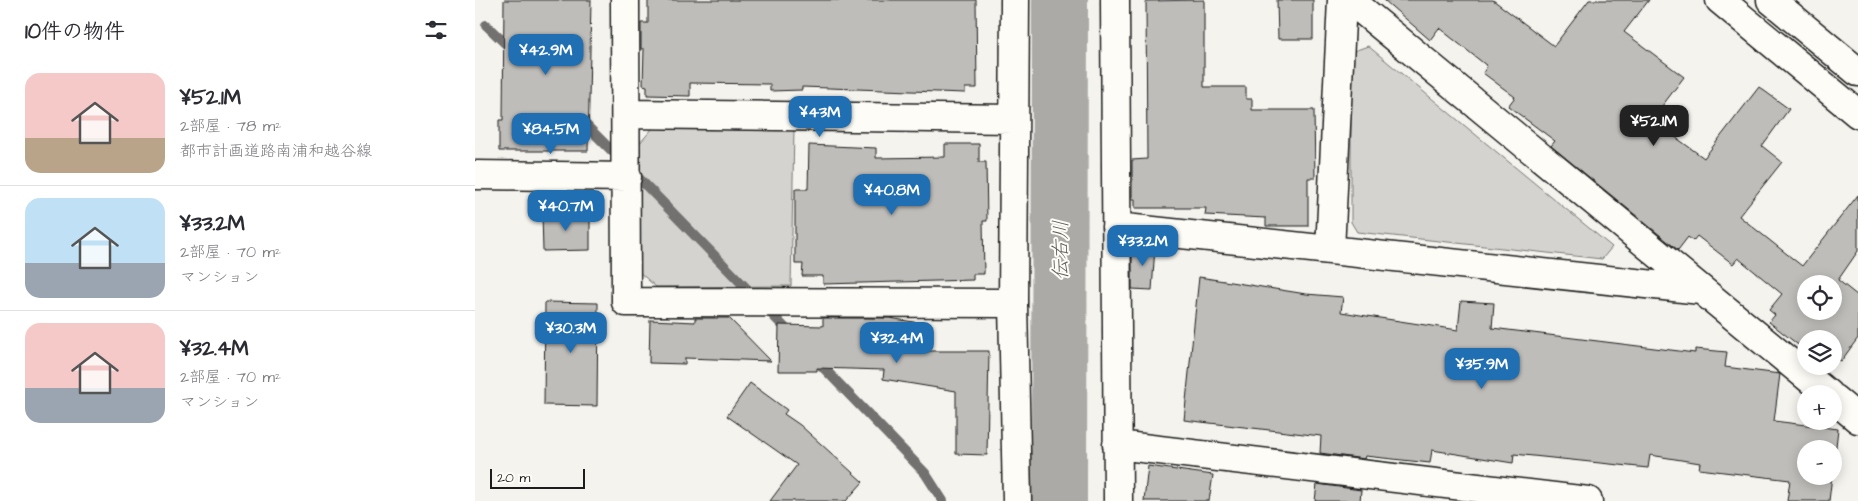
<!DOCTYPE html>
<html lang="ja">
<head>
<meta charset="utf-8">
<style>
  body { margin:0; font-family:"Architects Daughter","Klee One",sans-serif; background:#f7f7f7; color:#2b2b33; height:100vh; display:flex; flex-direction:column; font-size:19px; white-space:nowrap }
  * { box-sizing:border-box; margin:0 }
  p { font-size:16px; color:#7c7c81 }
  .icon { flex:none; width:28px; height:28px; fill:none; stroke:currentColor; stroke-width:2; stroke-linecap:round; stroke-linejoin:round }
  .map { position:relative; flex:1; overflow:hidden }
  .side { display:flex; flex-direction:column; background:#fff; width:475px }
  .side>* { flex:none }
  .tools { position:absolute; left:1322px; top:275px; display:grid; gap:10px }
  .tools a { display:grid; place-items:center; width:45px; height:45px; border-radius:50%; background:#fff; box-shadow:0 2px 12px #0003; font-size:25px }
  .scale { position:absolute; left:15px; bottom:12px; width:95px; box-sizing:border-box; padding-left:5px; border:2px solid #1c1c1c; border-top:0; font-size:14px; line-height:18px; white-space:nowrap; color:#1c1c1c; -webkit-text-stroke:4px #fdfcf7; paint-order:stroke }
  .price { position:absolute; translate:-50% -42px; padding:0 11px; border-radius:10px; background:#1f6fb2; color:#fff; font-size:16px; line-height:32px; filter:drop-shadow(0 1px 2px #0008) }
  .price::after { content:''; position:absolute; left:50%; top:30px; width:15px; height:11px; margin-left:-8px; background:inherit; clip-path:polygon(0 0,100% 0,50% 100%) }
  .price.current { background:#222; color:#fff }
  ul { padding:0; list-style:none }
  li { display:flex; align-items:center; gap:15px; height:125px; padding:0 25px }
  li+li { border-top:1px solid #e1e1e2 }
  li span { display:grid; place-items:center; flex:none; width:140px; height:100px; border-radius:15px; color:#555 }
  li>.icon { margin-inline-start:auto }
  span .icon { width:60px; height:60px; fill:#fffc; stroke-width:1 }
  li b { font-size:21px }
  h2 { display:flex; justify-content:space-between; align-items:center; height:60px; padding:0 25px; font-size:21px }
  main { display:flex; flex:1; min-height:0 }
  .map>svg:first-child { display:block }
  .green { fill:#d4d3cf; stroke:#787876 }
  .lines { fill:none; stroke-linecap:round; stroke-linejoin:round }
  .stream { stroke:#72716f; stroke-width:10 }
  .river { stroke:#abaaa6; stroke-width:56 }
  .building { fill:#bebdba; stroke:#1c1c1c; fill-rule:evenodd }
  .minor-casing { stroke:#1c1c1c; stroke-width:31 }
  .tertiary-casing { stroke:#1c1c1c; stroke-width:31 }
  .minor { stroke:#fdfcf7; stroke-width:28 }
  .tertiary { stroke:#fdfcf7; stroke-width:28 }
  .labels { text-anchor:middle; stroke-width:4; stroke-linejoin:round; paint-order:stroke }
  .water-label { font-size:20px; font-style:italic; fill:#5c5c5a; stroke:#fdfcf7 }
</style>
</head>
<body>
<main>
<section class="side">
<h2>10件の物件<svg class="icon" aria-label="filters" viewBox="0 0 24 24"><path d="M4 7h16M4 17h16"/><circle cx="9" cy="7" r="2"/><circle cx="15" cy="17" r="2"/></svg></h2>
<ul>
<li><span style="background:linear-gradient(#f6c9c9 65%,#b9a48a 0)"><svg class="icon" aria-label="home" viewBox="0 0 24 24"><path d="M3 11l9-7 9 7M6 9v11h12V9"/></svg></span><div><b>¥52.1M</b><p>2部屋 · 78 m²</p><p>都市計画道路南浦和越谷線</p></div></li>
<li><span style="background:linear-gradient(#bfe0f5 65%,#9aa5b1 0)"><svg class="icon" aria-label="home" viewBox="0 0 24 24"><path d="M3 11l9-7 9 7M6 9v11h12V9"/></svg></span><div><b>¥33.2M</b><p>2部屋 · 70 m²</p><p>マンション</p></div></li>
<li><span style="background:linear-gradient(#f6c9c9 65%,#9aa5b1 0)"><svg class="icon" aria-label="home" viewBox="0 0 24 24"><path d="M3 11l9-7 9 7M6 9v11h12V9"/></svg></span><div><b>¥32.4M</b><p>2部屋 · 70 m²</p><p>マンション</p></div></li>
</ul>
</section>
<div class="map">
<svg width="1383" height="501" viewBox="0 0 1383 501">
  <rect width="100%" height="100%" fill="#f4f3ee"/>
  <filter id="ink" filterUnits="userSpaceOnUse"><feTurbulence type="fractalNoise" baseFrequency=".02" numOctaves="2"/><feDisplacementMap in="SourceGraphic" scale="10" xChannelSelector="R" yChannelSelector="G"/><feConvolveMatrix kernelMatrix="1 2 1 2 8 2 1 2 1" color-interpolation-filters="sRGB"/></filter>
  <g filter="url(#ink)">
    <path class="green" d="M893 46 1137 247 1127 259 882 232 876 222V52Z
      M178 128 319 129 316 286 181 287 162 270 164 144Z"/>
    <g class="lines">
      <path class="stream" d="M11 25 38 51
        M104 118 145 159
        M155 169 316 334
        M340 359 450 473 468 501"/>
      <path class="river" d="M584 501 585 0"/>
    </g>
    <path class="building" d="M29 0H116L113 151H24V120H28Z
      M173 0H501L502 88H490V93L327 87V90L295 91V84L215 83V96L172 95V86L168 85 169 49H166V23H173Z
      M729 0V87H771V99H777V110H839L840 178H833V226H791V218L730 215 731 208H660V199H657V160L672 159 671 1Z
      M802 0H838V39H803Z
      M909 0H1018L1079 46 1114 0H1174L1149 32 1209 77 1178 118 1182 121 1181 123 1229 158 1284 87 1314 109 1287 146 1307 162 1264 216 1327 266 1383 195V251L1363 280 1383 296V338L1366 361 1362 359 1359 364V339H1331V351L1294 322 1300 315 1294 310 1307 294 1263 258 1258 264 1222 236 1218 241 1213 237 1203 250 1076 146 1080 141 1033 106 1040 97 1008 73 1012 66 964 28 955 40ZM1331 284H1359V311H1331Z
      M470 144H504V162H511L512 221H508L509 274H498V280L348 284V276H327L328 264H320V189H333L334 145 401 148V158L470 157Z
      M67 214H115V250L68 251Z
      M657 244 680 247 677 290 657 289Z
      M724 277 831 294 868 297 866 312 983 330 986 301 1019 303 1017 328 1220 353V349L1252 352 1250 367 1305 374 1299 421 1363 429 1359 464V449H1331V476H1357L1354 501H1312L1315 480 1224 469 1225 463 1175 455 1173 468 1039 454 1038 463 957 450 955 463 890 456 889 459 845 453 846 436 709 420Z
      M70 302 123 303 122 406 69 405Z
      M220 318H254L296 361 210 358V364L174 363 175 320 220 322Z
      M348 318H414L457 325 453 351H514L512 455 481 454V391L408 379 409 370 342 368V371H303L304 325 348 326Z
      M275 383 312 410 309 414 325 425 388 482 371 501H295L322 465 252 416Z
      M673 466 738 475 734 501H669Z
      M842 484 886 490 885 501H840Z"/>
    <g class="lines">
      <g class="minor-casing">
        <path id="minor" d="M150 0 151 302 538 303
          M540 0 538 303 542 501
          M640 0 643 501
          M875 0 1353 394
          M152 114 538 119
          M0 175 152 177
          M641 227 1226 290
          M855 250 867 0
          M1359 399 1383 419
          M642 445 1113 501"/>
      </g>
      <g class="tertiary-casing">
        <path id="tertiary" d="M1245 0 1383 114
          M1296 0 1383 72"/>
      </g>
      <use href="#minor" class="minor"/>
      <use href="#tertiary" class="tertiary"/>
    </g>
  </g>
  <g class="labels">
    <g class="water-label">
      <text transform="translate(585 250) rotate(-90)" y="7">伝右川</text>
    </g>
  </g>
</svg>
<div class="tools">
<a><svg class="icon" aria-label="locate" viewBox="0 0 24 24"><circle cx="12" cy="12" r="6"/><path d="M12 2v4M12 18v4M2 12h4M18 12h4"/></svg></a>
<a><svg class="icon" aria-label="layers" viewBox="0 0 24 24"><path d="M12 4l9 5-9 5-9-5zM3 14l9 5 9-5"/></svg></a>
<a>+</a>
<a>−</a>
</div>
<div class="scale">20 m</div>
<b class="price" style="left:71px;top:76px">¥42.9M</b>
<b class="price" style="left:345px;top:138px">¥43M</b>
<b class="price current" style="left:1179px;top:147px">¥52.1M</b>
<b class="price" style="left:76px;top:155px">¥84.5M</b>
<b class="price" style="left:417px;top:216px">¥40.8M</b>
<b class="price" style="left:91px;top:232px">¥40.7M</b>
<b class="price" style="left:668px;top:267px">¥33.2M</b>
<b class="price" style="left:96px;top:354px">¥30.3M</b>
<b class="price" style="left:422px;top:364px">¥32.4M</b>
<b class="price" style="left:1007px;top:390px">¥35.9M</b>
</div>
</main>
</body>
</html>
